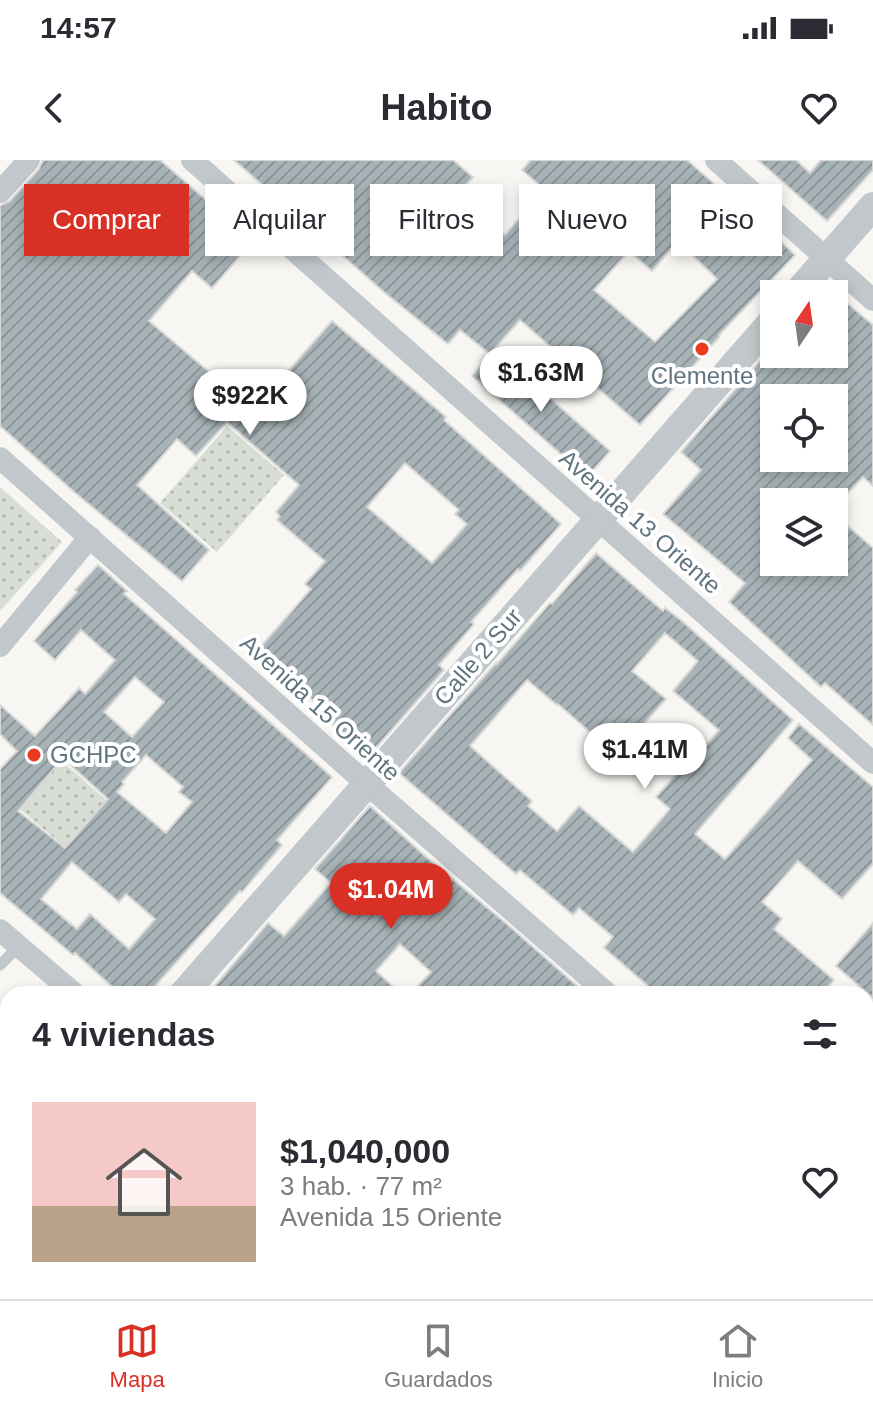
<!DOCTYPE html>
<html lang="es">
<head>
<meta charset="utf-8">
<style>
  body { margin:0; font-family:Arial,sans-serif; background:#f7f7f7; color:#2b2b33; height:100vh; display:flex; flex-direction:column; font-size:30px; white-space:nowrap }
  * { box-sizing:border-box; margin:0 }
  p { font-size:26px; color:#7c7c81 }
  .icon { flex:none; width:44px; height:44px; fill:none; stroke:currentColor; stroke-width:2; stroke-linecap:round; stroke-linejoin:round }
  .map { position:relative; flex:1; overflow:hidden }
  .sheet { position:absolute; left:0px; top:826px; width:874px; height:314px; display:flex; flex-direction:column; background:#fff; border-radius:24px 24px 0 0; box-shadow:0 4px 12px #0003 }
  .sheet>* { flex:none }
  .top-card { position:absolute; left:24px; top:24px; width:826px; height:72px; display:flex; gap:16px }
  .needle { width:52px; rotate:13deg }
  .buttons { position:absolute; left:760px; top:120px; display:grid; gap:16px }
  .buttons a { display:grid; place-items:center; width:88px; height:88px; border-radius:0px; background:#fff; box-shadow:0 4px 12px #0003; font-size:40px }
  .price { position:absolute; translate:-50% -68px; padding:0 18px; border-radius:28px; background:#fff; color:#222; font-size:26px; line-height:52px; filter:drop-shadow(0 2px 4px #0008) }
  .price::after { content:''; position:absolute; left:50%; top:48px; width:24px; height:18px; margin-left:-12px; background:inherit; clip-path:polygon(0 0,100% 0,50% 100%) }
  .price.current { background:#d93025; color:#fff }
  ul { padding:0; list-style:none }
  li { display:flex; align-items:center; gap:24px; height:200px; padding:0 32px }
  li span { display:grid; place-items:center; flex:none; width:224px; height:160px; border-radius:0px; color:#555 }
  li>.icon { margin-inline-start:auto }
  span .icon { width:96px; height:96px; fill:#fffc; stroke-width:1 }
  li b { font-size:34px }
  h2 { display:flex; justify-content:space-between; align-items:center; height:96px; padding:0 32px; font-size:34px }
  .chip { padding:0 28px; border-radius:0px; background:#fff; box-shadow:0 4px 12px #0003; font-size:28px; line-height:72px }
  .chip.current { background:#d93025; color:#fff }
  .status { display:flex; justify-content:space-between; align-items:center; height:56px; padding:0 40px; background:#fff; direction:ltr }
  .status svg { height:22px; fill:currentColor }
  header { display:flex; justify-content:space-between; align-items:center; height:104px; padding:0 32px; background:#fff; font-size:36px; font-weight:700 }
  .menu { display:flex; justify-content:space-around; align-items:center; height:112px; border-top:2px solid #e1e1e2; background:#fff; font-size:22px; color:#7c7c81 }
  .menu a { display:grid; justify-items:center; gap:4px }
  .menu .current { color:#d93025 }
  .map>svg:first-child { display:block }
  .green { fill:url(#green-dots) }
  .building { fill:url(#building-hatch); stroke:#d8d8d6; stroke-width:2; fill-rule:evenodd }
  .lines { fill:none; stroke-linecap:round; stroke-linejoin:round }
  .service { stroke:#c1c7ca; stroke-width:11 }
  .minor { stroke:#c1c7ca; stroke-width:22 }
  .tertiary { stroke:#c1c7ca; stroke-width:28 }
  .poi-dot { fill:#eb391f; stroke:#fff; stroke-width:3 }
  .labels { text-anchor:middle; stroke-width:8; stroke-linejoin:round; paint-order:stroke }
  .poi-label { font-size:24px; fill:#607580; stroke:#fff }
  .street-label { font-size:24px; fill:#607580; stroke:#fff }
</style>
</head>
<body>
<div class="status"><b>14:57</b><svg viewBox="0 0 49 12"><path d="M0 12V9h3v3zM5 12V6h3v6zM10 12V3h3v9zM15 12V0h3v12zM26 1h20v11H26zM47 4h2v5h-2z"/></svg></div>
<header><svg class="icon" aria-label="back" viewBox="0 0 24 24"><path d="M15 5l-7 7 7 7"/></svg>Habito<svg class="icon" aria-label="heart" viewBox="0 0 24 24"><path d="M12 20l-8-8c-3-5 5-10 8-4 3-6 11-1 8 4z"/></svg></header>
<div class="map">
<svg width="873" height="1139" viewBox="0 0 873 1139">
  <defs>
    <pattern id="green-dots" width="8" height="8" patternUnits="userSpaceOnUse" patternTransform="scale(2)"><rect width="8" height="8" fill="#d9ded4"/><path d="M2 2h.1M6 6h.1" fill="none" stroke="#b3b9b1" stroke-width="1.8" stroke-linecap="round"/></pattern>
    <pattern id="building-hatch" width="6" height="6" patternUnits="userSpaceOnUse" patternTransform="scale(2)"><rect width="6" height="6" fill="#a8b3b7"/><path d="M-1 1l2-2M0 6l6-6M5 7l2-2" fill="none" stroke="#8c969a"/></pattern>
  </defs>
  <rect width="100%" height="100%" fill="#f7f6f3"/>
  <path class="green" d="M227 266 284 315 217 392 160 343Z
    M0 327 62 382 0 451Z
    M61 600 106 640 65 687 20 649Z"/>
  <path class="building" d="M43 0H160L253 81 212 128 192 111 149 161 254 250 332 161 446 257 444 260 561 364 520 411 518 409 471 462 474 464 439 505 444 510 373 591 371 589 367 595 322 556 326 552 257 491 311 429 305 424 325 401 277 360 280 356 276 352 299 325 227 262 196 296 177 279 137 325 209 390 182 421 73 331 0 266V46L10 41 39 9ZM405 303 459 350 455 354 467 364 432 403 367 347Z
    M234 0H453L473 17 457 35 505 75 544 29 522 10 531 0H687L728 36 731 33 795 95 719 175 720 176 640 265 520 160 490 194 460 170 448 184 384 132ZM678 81 717 119 655 182 594 130 629 91 652 111Z
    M758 0H796L810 13 821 0H873V10L827 61Z
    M834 132 873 165V326L863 317 840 342H774V402H834V354L873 388V565L825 523 821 527 729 442 745 423 663 354 701 310 681 292 766 194H834ZM774 238H834V298H774Z
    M495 190 610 291 587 317 472 216Z
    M596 393 663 451 665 448 682 461 793 560 695 674 725 699 812 600 788 578 799 564 873 627V704L842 739 798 701 762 742 782 759 774 769 834 820 821 834H640L647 825 604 788 613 777 579 748 573 755 520 710 516 714 399 613 496 503 497 504 550 443 552 444ZM665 473 698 501 673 531 719 570 695 598 692 596 656 637 670 649 633 692 579 646 557 671 528 646 532 641 470 586 527 520 557 545 558 544 616 595 666 539 632 511Z
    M98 405 127 431 124 434 332 617 277 680 282 685 242 732 240 731 148 834H120L75 793 73 795 0 733V609L17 591 0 574V545L35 576 79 528 85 534 115 500 81 470 55 500 34 481 77 432 75 430ZM135 517 164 542 132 577 104 552ZM146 595 183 627 179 632 192 642 166 673 117 632 124 624 122 622ZM63 598 108 639 65 688 18 651ZM72 702 119 742 126 734 155 759 129 789 90 754 77 769 41 739Z
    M370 646 426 697 508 765 586 834H410L431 812 400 784 376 811 401 834H208L268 763 284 776 331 723 315 709Z
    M873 763V838L836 806Z"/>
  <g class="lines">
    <path class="service" d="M0 805 19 786
      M866 873 873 882
      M866 898 873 889
      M866 943 873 952"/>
    <path class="minor" d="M192 0 873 603
      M716 0 873 140
      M0 32 29 0
      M0 298 360 618 608 834
      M0 486 90 377
      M0 770 75 834
      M866 979 873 972
      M866 1058 873 1064
      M419 1132 427 1139
      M721 1139 727 1132"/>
    <path class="tertiary" d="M796 134 873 46
      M183 834 774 159
      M0 1042 8 1033"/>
  </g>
  <g class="poi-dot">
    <circle cx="702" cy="189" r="8"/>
    <circle cx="34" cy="595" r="8"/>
  </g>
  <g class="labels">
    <g class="poi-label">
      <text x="702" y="224">Clemente</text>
      <text x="50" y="603" text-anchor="start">GCHPC</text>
    </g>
    <g class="street-label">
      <text transform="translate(640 362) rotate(41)" y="8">Avenida 13 Oriente</text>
      <text transform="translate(478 497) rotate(-49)" y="8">Calle 2 Sur</text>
      <text transform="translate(320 548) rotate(42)" y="8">Avenida 15 Oriente</text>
    </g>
  </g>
</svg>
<div class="buttons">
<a><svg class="needle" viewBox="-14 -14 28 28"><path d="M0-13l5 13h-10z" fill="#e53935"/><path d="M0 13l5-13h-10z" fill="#7c7c81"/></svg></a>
<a><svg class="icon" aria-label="locate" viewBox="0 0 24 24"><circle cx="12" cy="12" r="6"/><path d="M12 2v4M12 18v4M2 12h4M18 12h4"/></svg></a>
<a><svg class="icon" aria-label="layers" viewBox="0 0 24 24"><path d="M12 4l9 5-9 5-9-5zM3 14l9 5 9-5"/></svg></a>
</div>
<b class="price" style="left:541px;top:254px">$1.63M</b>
<b class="price" style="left:250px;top:277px">$922K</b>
<b class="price" style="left:645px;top:631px">$1.41M</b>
<b class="price current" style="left:391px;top:771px">$1.04M</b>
<div class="top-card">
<a class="chip current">Comprar</a>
<a class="chip">Alquilar</a>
<a class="chip">Filtros</a>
<a class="chip">Nuevo</a>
<a class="chip">Piso</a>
</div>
<section class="sheet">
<h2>4 viviendas<svg class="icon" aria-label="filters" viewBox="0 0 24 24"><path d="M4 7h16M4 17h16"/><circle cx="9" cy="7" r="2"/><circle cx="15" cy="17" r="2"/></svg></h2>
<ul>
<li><span style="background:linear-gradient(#f6c9c9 65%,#b9a48a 0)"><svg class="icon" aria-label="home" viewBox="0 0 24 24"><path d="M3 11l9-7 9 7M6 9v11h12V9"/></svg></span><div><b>$1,040,000</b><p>3 hab. · 77 m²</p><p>Avenida 15 Oriente</p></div><svg class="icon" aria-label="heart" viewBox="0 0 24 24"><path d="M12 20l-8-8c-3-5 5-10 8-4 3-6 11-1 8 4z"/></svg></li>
</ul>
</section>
</div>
<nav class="menu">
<a class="current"><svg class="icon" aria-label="map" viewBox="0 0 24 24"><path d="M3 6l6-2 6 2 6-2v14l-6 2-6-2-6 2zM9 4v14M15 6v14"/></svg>Mapa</a>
<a><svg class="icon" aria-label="saved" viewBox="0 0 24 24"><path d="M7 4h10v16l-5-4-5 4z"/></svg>Guardados</a>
<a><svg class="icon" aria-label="home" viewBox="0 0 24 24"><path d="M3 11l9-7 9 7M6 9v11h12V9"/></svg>Inicio</a>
</nav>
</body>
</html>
